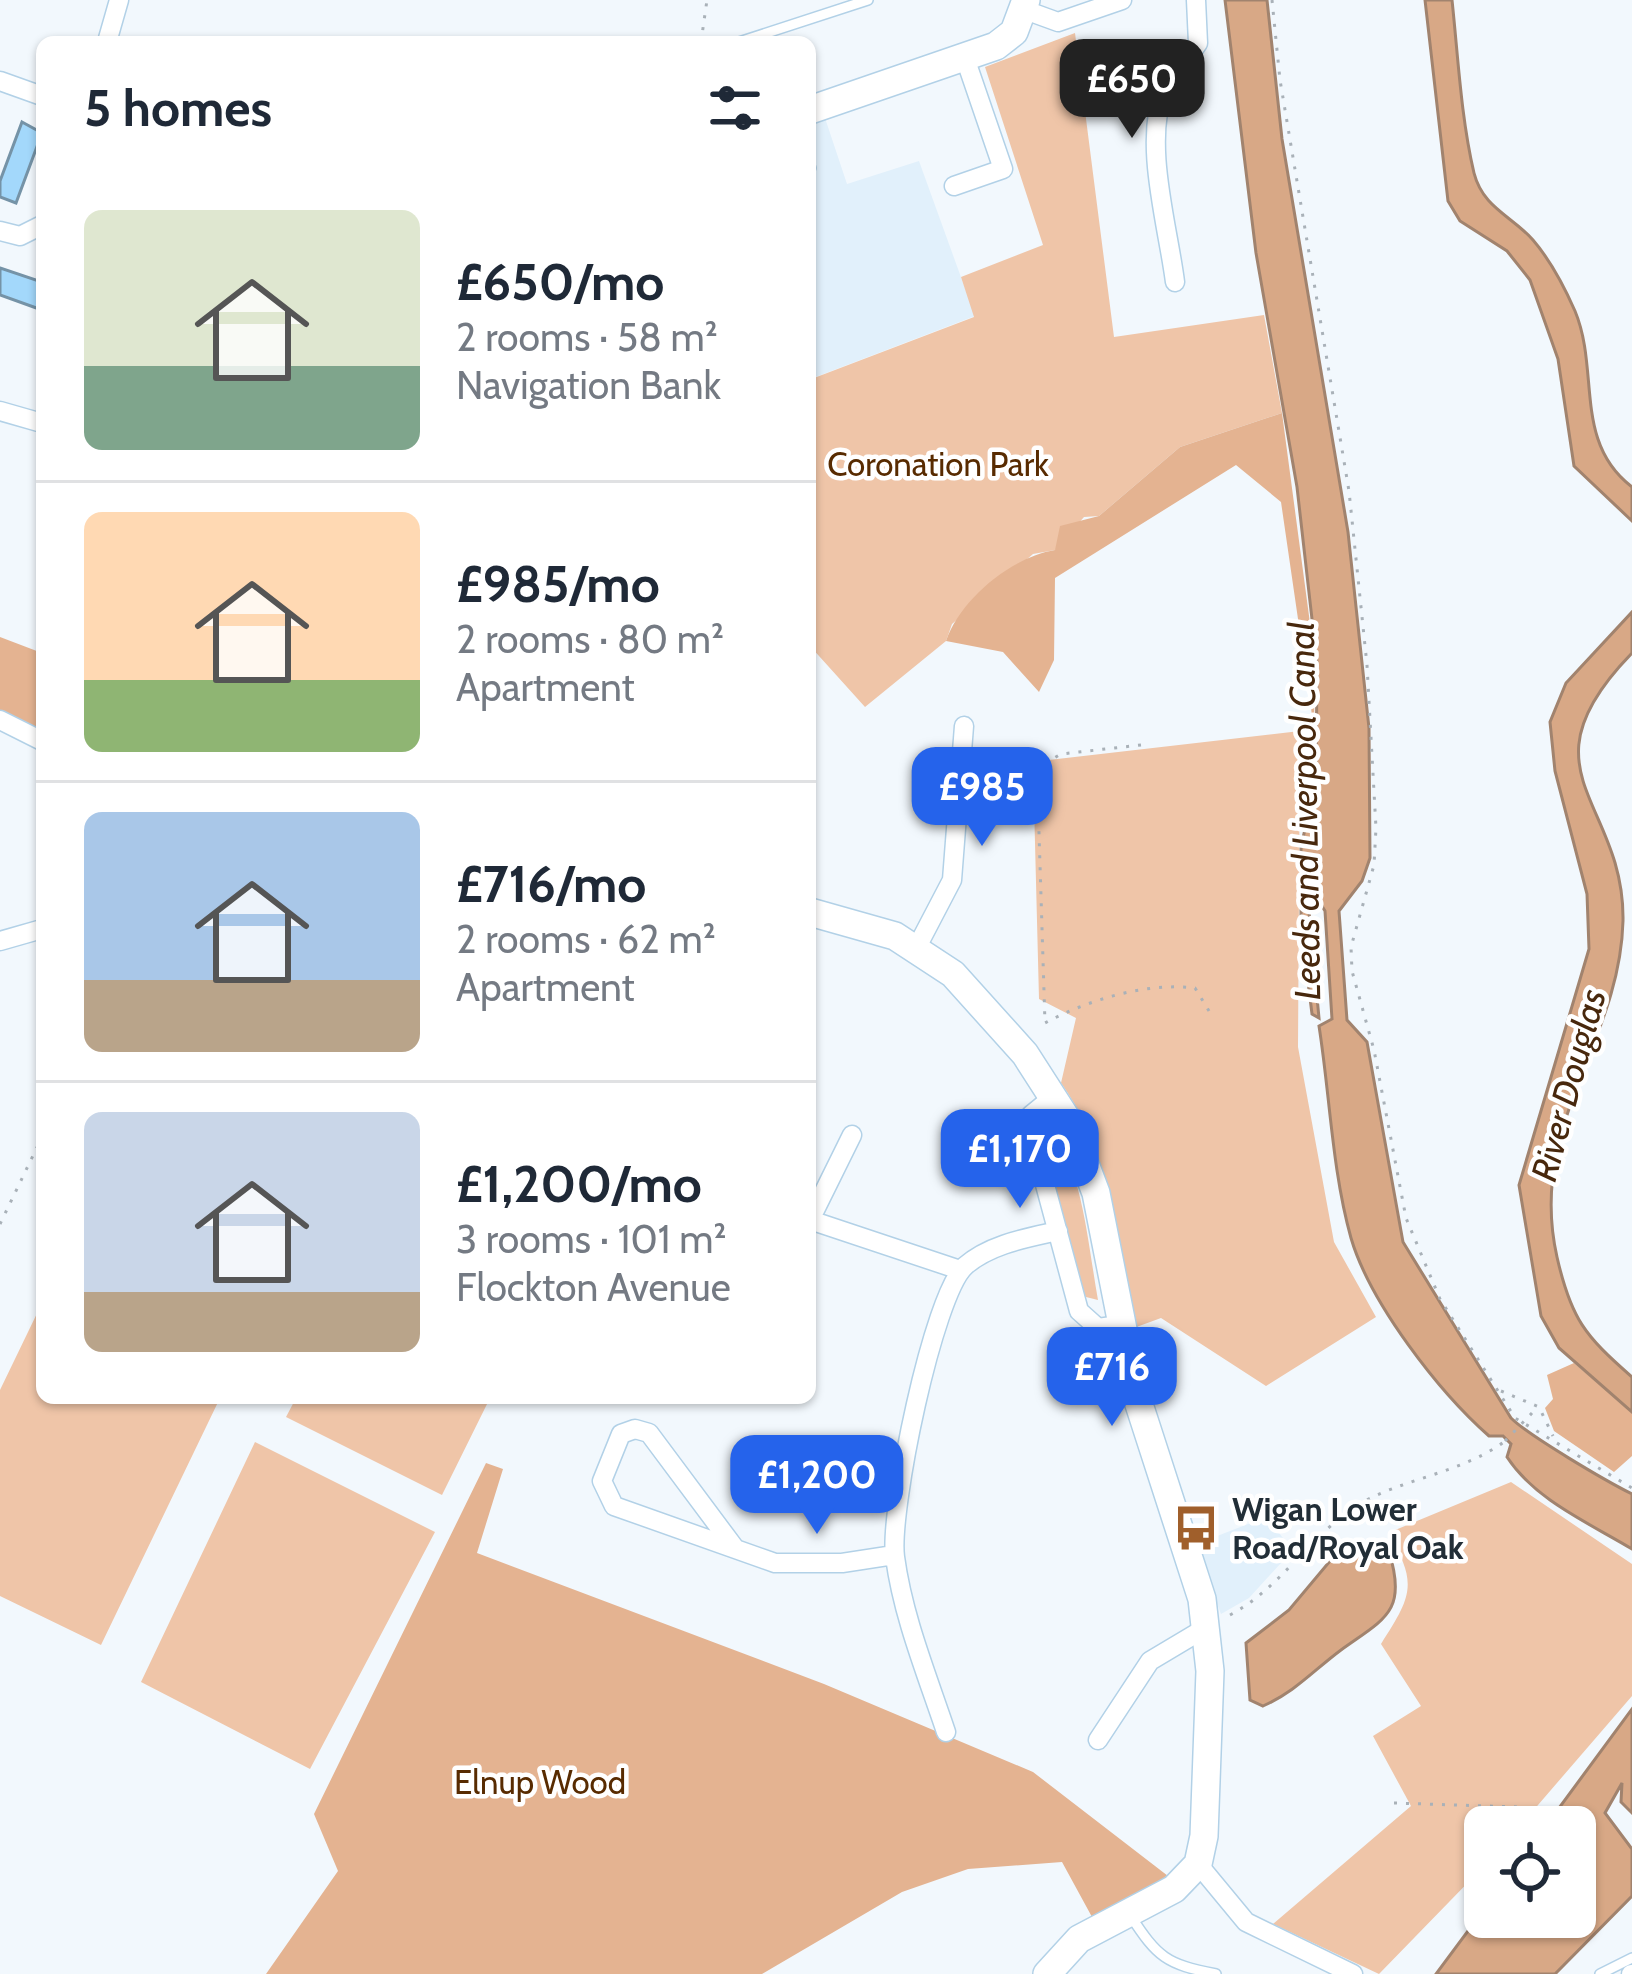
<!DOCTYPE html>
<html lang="en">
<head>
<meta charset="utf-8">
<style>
  body { margin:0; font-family:Cabin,sans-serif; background:#f2f2f3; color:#1f2937; height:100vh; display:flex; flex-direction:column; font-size:45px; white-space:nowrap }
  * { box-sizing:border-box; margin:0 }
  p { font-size:39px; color:#747a83 }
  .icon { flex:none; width:66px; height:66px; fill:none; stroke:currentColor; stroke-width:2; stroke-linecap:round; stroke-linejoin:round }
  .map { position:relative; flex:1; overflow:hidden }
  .side { position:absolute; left:36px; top:36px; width:780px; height:1368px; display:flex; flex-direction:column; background:#fff; border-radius:18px; box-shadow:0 3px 9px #0004 }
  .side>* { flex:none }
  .tools { position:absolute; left:1464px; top:1806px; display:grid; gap:24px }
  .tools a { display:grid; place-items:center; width:132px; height:132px; border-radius:18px; background:#fff; box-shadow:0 3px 9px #0004; font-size:60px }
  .price { position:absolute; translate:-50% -102px; padding:0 27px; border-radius:24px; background:#2563eb; color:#fff; font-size:39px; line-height:78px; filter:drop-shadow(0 3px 6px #0008) }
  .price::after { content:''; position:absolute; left:50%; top:72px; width:36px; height:27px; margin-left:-18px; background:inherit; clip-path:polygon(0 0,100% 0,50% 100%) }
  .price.on { background:#222; color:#fff }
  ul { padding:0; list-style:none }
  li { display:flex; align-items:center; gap:36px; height:300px; padding:0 48px }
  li+li { border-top:3px solid #e0e1e3 }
  li span { display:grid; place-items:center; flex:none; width:336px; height:240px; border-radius:18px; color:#555 }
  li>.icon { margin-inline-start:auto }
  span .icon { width:144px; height:144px; fill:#fffc; stroke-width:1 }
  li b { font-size:51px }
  h2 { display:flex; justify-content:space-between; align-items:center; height:144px; padding:0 48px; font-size:51px }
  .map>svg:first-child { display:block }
  .built { fill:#e1f0fb }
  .green { fill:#efc5a8 }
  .forest { fill:#e4b391 }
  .water { fill:#d8a886; stroke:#a1836e; stroke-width:3 }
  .building { fill:#a3d8fb; stroke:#7593a7; stroke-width:3 }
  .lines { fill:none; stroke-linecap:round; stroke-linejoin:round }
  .service-casing { stroke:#b2d1e7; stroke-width:12 }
  .minor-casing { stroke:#b2d1e7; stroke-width:21 }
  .secondary-casing { stroke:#b2d1e7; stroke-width:30 }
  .path { stroke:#a9b1b8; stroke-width:3; stroke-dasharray:3 9; stroke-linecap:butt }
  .service { stroke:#fff; stroke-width:9 }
  .minor { stroke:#fff; stroke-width:18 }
  .secondary { stroke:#fff; stroke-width:27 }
  .path-bridge { stroke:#a9b1b8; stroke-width:3; stroke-dasharray:3 9; stroke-linecap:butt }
  .labels { text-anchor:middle; stroke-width:9; stroke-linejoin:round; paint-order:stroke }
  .park-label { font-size:33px; fill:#582b01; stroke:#fff }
  .poi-label { font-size:33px; font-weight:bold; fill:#222e37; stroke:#fff; text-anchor:start }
  .water-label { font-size:36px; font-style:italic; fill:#48280d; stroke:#fff }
</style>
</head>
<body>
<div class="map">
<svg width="1632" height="1974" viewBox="0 0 1632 1974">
  <rect width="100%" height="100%" fill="#f2f8fd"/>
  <path class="built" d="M825 118 847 184 919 161 975 316 813 378 810 122Z
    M1261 1519 1270 1520 1292 1551 1249 1598 1221 1614 1194 1545Z"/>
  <path class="green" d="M1075 33 1114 337 1264 315 1282 413 1180 447 1099 516 1084 517 1055 550 1033 554 952 624 946 641 865 707 810 646V370L814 378 974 317 961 277 1043 245 985 67Z
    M1300 731 1298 1047 1334 1242 1376 1317 1266 1386 1161 1318 1131 1329C1115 1247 1111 1152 1061 1083L1076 1018 1039 999 1034 804 1040 761Z
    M1045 1116C1083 1167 1087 1239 1098 1300L1086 1297 1081 1288 1039 1137Z
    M42 1303V1398H220L101 1645 0 1596V1390Z
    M296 1398H490L442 1495 286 1417Z
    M255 1442 435 1532 310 1769 141 1682Z
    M1511 1482 1632 1564V1696L1519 1827H1485V1865L1379 1974 1273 1924 1411 1806 1373 1736 1421 1706 1381 1644C1411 1597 1419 1584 1388 1533Z"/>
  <path class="forest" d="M1282 413 1315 661 1314 729 1281 502 1236 465 1055 578 1054 660 1039 692 1003 652 946 641C961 598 1012 557 1055 550L1060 526 1099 516 1180 447Z
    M0 637 42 653V732L0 712Z
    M1574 1363 1632 1412V1456L1614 1472 1554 1431 1545 1408 1553 1399 1547 1375Z
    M486 1463 503 1469 477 1553 824 1684 1033 1772 1168 1876 1092 1917 1062 1862 968 1869 902 1892 762 1974H266L338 1871 314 1814Z"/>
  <path class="water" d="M1225 0H1267L1282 139 1348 532 1369 728 1370 858 1362 881 1339 911 1347 1020 1367 1042 1403 1242 1511 1418C1529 1436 1606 1481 1632 1494V1549C1589 1523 1535 1500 1507 1457L1511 1444 1503 1436H1489C1439 1392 1370 1303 1351 1238 1332 1170 1330 1096 1319 1026L1332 1019 1325 911 1317 898 1309 902V911L1319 1018 1312 1014 1301 925V846L1316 784 1317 663 1297 487 1256 253Z
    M1425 0H1452C1458 56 1461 118 1474 173 1483 208 1512 216 1533 240 1551 261 1564 286 1575 311 1600 371 1573 442 1632 487V521L1574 466 1558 359 1530 280 1507 251 1460 221 1448 201Z
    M1632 612V653C1516 772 1625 800 1623 921 1620 1043 1527 1125 1557 1257 1571 1319 1585 1336 1632 1377V1412L1559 1348 1541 1316 1519 1185 1589 949 1587 894 1555 771 1550 722 1566 683Z
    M1376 1545 1389 1552C1408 1612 1384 1619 1341 1650 1314 1670 1295 1692 1263 1706L1250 1700 1246 1643 1289 1610 1330 1561Z
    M1632 1709V1813L1621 1802 1622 1783 1605 1813 1632 1849V1896L1555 1974H1436L1485 1908V1917H1575V1827H1545Z"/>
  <path class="building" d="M22 122 42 133 16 203 0 197V181Z
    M0 268 42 282V310L0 295Z"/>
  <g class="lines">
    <g class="service-casing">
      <path id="service" d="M739 42 868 0
        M810 168H811
        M1130 1915C1158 1958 1166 1964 1216 1974
        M1600 1974 1632 1958"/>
    </g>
    <g class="minor-casing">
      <path id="minor" d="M1025 10 1058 22 1122 0
        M107 42 119 0
        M0 81 42 96
        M954 186 1003 169 965 58
        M0 231 20 236 42 225
        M1175 282C1168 226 1143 144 1164 90 1171 71 1187 60 1198 43L1196 0
        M0 411 42 423
        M0 720 42 741
        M0 941 42 929
        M917 947 952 880 964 726
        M1053 1097 1031 1115 1030 1129 1079 1311 1098 1328 1119 1325
        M810 1220 960 1270
        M810 1220 852 1135
        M734 1547 649 1433 635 1429 621 1434 602 1481 614 1506 775 1563H842L894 1555
        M946 1732C927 1675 903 1617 895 1557 889 1511 933 1295 965 1266 990 1244 1027 1238 1058 1231
        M1098 1740 1150 1661 1207 1627
        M1198 1864 1246 1922 1353 1974
        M1631 1974H1632"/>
    </g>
    <g class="secondary-casing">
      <path id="secondary" d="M810 110 996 46 1014 32 1026 0
        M810 912 895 936 953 974 1025 1054 1070 1124 1096 1193 1136 1395 1202 1599 1210 1671 1204 1836 1198 1864 1174 1889 1079 1939 1047 1974"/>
    </g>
    <path class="path" d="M1272 0 1280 80 1349 491 1367 665 1376 828 1374 865 1351 947 1352 971 1374 1050 1406 1218 1440 1299 1515 1418 1632 1488
      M701 42 707 0
      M1141 745 1061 754 1044 764 1038 801 1045 1023C1088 1000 1146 982 1195 988L1209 1011
      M0 1224 42 1137
      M1501 1391 1539 1407 1553 1436
      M1230 1615C1281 1588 1309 1536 1358 1505 1400 1479 1463 1473 1505 1441
      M1394 1803 1518 1807"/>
    <use href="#service" class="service"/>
    <use href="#minor" class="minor"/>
    <use href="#secondary" class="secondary"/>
    <path class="path-bridge" d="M1505 1441 1532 1413"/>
  </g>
  <defs>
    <g id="bus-bare" transform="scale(3.6)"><path d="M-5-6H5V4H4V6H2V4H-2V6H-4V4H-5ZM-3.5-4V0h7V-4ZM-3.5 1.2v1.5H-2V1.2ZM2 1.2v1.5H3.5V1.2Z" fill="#a05f2b" stroke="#fff" stroke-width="2.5" paint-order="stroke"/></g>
  </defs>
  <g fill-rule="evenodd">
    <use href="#bus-bare" x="1196" y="1528"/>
  </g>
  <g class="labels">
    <g class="park-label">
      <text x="938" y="476">Coronation Park</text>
      <text x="540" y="1794">Elnup Wood</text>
    </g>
    <g class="poi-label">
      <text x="1232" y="1521">Wigan Lower<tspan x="1232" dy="38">Road/Royal Oak</tspan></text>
    </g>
    <g class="water-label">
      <text transform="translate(1304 811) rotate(-91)" y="13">Leeds and Liverpool Canal</text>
      <text transform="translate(1568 1085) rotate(-75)" y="13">River Douglas</text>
    </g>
  </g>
</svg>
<div class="tools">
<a><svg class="icon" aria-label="locate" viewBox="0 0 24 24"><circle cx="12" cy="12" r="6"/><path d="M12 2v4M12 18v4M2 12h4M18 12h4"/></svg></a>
</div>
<b class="price on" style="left:1132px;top:141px">£650</b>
<b class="price" style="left:982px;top:849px">£985</b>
<b class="price" style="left:1020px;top:1211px">£1,170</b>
<b class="price" style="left:1112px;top:1429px">£716</b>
<b class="price" style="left:817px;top:1537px">£1,200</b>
<section class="side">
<h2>5 homes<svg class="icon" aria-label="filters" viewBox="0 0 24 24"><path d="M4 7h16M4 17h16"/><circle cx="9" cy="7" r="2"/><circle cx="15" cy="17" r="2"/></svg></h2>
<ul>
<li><span style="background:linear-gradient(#dfe7d0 65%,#7fa58c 0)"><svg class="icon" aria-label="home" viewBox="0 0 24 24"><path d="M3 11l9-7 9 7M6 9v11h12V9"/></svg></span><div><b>£650/mo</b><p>2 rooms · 58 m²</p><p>Navigation Bank</p></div></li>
<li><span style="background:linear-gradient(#ffd9b3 70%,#8fb573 0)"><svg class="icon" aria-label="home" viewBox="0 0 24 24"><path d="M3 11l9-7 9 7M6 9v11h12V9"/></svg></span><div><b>£985/mo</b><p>2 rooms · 80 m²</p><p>Apartment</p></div></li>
<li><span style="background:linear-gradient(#a9c7e8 70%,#b9a48a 0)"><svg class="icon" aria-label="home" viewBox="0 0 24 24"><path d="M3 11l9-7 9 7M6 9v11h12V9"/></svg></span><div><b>£716/mo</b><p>2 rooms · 62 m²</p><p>Apartment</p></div></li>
<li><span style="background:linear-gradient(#c9d6e8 75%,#b9a48a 0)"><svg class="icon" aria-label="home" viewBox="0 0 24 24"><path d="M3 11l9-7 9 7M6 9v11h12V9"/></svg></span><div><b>£1,200/mo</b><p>3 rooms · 101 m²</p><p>Flockton Avenue</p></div></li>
</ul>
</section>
</div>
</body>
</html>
